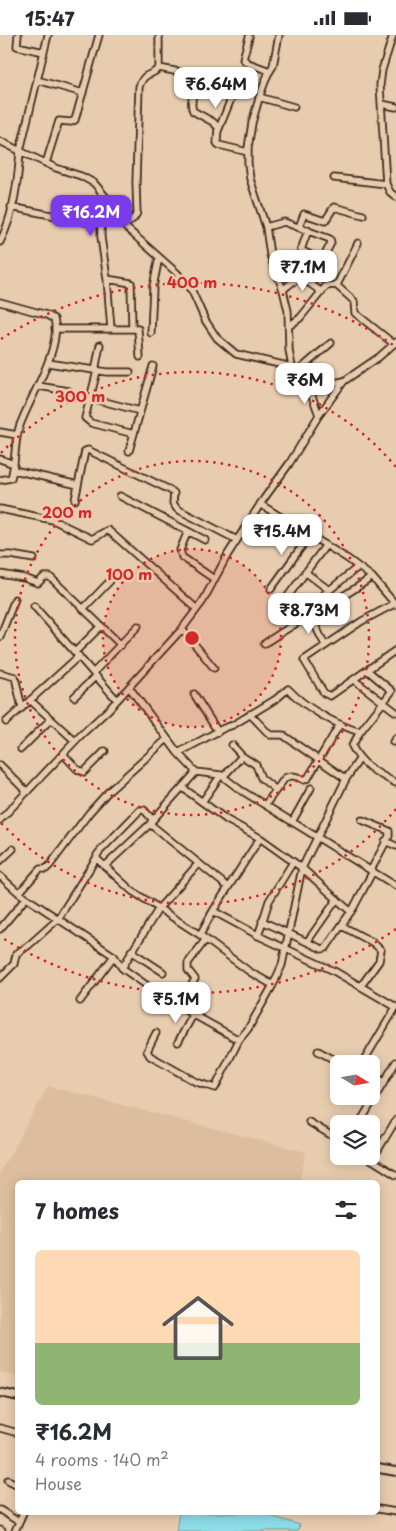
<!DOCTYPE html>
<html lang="en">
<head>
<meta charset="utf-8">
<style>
  body { margin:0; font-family:"Playpen Sans",sans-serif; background:#f2f2f3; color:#2b2b33; height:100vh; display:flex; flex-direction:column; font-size:19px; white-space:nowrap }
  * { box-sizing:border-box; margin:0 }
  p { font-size:16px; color:#7c7c81 }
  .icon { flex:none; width:28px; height:28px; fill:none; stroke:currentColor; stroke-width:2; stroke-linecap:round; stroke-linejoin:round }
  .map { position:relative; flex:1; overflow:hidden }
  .drawer { position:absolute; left:15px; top:1145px; width:365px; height:335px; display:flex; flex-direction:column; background:#fff; border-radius:8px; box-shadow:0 2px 12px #0003 }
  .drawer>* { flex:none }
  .needle { width:32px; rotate:101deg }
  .fabs { position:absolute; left:330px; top:1020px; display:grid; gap:10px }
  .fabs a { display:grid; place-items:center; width:50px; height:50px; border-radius:8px; background:#fff; box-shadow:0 2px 12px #0003; font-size:25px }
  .price { position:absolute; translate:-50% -42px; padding:0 11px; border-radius:10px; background:#fff; color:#222; font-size:16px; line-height:32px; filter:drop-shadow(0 1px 2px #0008) }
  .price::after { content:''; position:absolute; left:50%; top:30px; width:15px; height:11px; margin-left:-8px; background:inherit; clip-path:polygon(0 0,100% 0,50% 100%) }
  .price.active { background:#7c3aed; color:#fff }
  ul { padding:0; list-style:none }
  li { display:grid; align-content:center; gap:10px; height:265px; padding:0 20px }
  li span { display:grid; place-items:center; height:155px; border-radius:8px; color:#555 }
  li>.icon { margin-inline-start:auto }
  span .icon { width:90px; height:90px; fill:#fffc; stroke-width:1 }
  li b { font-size:21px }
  h2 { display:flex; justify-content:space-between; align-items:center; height:60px; padding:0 20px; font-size:21px }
  .status { display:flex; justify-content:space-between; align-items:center; height:35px; padding:0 25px; background:#fff; direction:ltr }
  .status svg { height:14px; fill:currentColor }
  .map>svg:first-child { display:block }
  .built { fill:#dcbe9e }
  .water { fill:#8edee9; stroke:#6d9698 }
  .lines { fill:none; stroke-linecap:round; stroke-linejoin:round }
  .minor-casing { stroke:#3b2a1e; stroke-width:9 }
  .minor { stroke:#e8ccaf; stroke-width:5.5 }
  .rail { stroke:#3b2a1e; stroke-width:2 }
  .ring { fill:none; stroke:#d62828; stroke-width:2.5; stroke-dasharray:2.5 5 }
  .centre { fill:#d62828; stroke:#e8ccaf; stroke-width:2.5 }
  .ring-label { font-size:15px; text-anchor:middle; font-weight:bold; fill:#d62828; stroke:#e8ccaf; stroke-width:5; stroke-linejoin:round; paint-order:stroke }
</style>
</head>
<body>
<div class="status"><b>15:47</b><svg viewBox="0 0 49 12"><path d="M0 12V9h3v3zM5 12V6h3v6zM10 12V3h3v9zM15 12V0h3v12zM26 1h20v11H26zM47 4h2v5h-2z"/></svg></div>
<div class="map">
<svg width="396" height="1496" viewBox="0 0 396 1496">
  <rect width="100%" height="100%" fill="#e8ccaf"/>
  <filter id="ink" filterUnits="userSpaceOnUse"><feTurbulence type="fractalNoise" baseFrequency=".02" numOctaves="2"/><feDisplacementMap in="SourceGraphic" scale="10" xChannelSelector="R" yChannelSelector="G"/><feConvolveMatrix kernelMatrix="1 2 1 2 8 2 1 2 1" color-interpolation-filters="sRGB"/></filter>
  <g filter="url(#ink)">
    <path class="built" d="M48 1051 306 1117 299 1147 18 1148 17 1341 0 1337V1137Z"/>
    <path class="water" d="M179 1478H261L300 1490 297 1496H176Z"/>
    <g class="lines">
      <g class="minor-casing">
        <path id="minor" d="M18 0 17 11 44 17
          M159 0V33C150 43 145 35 139 52L136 147 137 178 134 183 124 191 177 238 192 256 205 285 217 303 236 319 292 332
          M279 0 273 31 268 39 260 60 252 88 248 113V128L250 144 266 192 270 220 283 255 288 276 289 315 292 332 300 344 309 353 344 346
          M393 0 382 35 380 50 386 149 390 157 396 162
          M249 2 243 24 248 28 270 36
          M159 33 185 38 195 41C198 53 188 65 193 76L213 87 218 92 217 108 219 110 248 117
          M37 45 83 58
          M259 62 294 72
          M382 69 396 72
          M218 96 233 59
          M0 106 20 116 48 0
          M46 128 59 86 71 87 75 85 99 0
          M334 143 386 149
          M101 157V202L107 244 111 294
          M11 172 101 190
          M266 192 284 187 330 204 331 208 317 235
          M299 192 304 179 325 186 334 172 363 180
          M308 195 301 215 322 226
          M0 207C14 180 18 146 20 116L56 133 81 141 94 148 110 167 124 191
          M107 244 131 248 132 293
          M336 250 354 266 355 278 394 309
          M283 255C302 237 302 244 322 257
          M0 267 47 280 54 284C63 313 28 365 19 393 14 409 16 427 11 443L0 445
          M289 291 300 283 326 251 336 250 338 248 358 208
          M55 294H138L140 322
          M151 298 153 252 159 222
          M48 328 107 337H130
          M95 336 100 310
          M97 336 85 383 91 388 134 399
          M296 338 331 308
          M38 351 69 356
          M309 353 319 380
          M90 363 140 376
          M0 397 17 400
          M129 416 153 331
          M0 424 14 429
          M14 435 78 450
          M120 461 205 505
          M75 465 85 416 88 415 170 455 174 458 173 468 177 474 237 505
          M260 469 348 524 372 542 396 570
          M0 474 53 485 92 504 108 495 197 574
          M188 496 180 515 182 522 214 544
          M0 520H11L34 524
          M305 537 329 555
          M0 539 24 543 38 548 44 542H50L121 610
          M271 554 310 500
          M288 561 326 510
          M34 571 117 665
          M83 574 110 546
          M306 574 358 532
          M310 580 325 610
          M182 594 214 633
          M0 602 15 564
          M264 609C299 584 338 567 372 542
          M396 615 367 635 392 656 360 697 352 711C361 730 378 739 396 748
          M75 617 101 591
          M367 635 330 661 324 658 304 625 362 586 396 568
          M0 638 15 642 22 673
          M93 638 138 591
          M354 645 396 677
          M129 652 178 718 196 737 221 740 239 754 396 851
          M194 659 218 697
          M74 662 96 641
          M30 665 75 706
          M250 679 270 700H283L346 744
          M6 687 79 621
          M393 707 396 703
          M232 710 242 721 256 730 261 743 276 755
          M21 714 51 684
          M178 718 224 693 233 690 276 664 288 654C306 673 334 689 360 697
          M63 719 77 734 84 737 105 716
          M0 730 27 757
          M223 742 242 721
          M183 753 227 785 260 803 302 833 351 877
          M202 767 221 740
          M265 770 285 743C292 739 298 742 304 745L308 743 340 689
          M0 785 80 701 109 674 182 594 203 566 228 519 263 465 289 429 319 380 344 346 379 322 396 307
          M153 785 144 775H140L101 815 97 820V824L132 856 200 900 250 937 273 950 248 994 239 1005
          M362 785 389 796V801L371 835
          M151 787 196 737
          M292 787 311 753
          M385 806 396 811
          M0 826 13 814
          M105 831 150 789 228 852
          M0 841 19 858 114 921 122 933 169 966 239 1005 215 1053 196 1047 150 1021 147 1016 156 998
          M19 858 40 834H46L50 830 89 778 108 757 167 704
          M213 876 263 903 334 936 396 972
          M262 886 322 914 326 913 354 872 373 836
          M342 891 372 907 381 915 379 926 361 951
          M0 894 26 863
          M200 900 213 876 260 803
          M258 901 269 866 293 827
          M307 907 337 864
          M131 916 163 937
          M122 933 159 873 198 829
          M0 943 14 929 16 919 29 910 58 884 97 822
          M273 950 282 930 302 833 346 744 360 723
          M80 966 114 921
          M179 972 195 944 188 935V928L206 904
          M178 1007 193 980
          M318 1016 333 1024 350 1029
          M362 1029 396 972
          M371 1039 384 1047
          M309 1087 339 1105
          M359 1089 396 1027
          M366 1121 396 1140
          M372 1125 396 1085
          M0 1393 18 1398
          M8 1445 18 1450
          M378 1474 396 1477
          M0 1475 19 1487
          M0 1495 2 1496
          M15 1496 23 1478"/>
      </g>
      <use href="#minor" class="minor"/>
      <path class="rail" d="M0 1353 18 1357
        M0 1362 18 1366
        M378 1429 396 1432
        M378 1438 396 1441"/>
    </g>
  </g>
  <circle cx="192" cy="603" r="89" fill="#d62828" fill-opacity=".12"/>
  <g class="ring">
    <circle cx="192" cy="603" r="89"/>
    <circle cx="192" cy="603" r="177"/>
    <path d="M396 774A266 266 0 0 1 1 788M1 418A266 266 0 0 1 396 432"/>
    <path d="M396 894A355 355 0 0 1 1 902M1 304A355 355 0 0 1 396 312"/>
  </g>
  <circle cx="192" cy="603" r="8" class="centre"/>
  <g class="ring-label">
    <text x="192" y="253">400 m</text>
    <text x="80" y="367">300 m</text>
    <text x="67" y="483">200 m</text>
    <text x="129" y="545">100 m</text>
  </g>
</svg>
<div class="fabs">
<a><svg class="needle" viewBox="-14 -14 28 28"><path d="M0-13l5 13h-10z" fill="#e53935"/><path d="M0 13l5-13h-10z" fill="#7c7c81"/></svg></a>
<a><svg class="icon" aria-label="layers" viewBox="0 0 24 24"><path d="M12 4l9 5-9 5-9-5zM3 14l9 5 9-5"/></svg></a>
</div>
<b class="price" style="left:216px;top:74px">₹6.64M</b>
<b class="price active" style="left:91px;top:202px">₹16.2M</b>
<b class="price" style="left:303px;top:257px">₹7.1M</b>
<b class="price" style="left:305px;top:370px">₹6M</b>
<b class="price" style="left:282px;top:521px">₹15.4M</b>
<b class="price" style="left:309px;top:600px">₹8.73M</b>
<b class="price" style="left:176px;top:989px">₹5.1M</b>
<section class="drawer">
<h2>7 homes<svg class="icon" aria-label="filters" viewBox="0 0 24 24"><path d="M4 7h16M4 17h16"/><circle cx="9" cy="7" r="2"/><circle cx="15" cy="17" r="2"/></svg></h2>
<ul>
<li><span style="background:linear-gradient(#ffd9b3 60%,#8fb573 0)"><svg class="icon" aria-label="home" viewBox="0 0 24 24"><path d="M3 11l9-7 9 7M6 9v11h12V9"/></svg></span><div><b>₹16.2M</b><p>4 rooms · 140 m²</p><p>House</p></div></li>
</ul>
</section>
</div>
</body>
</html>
